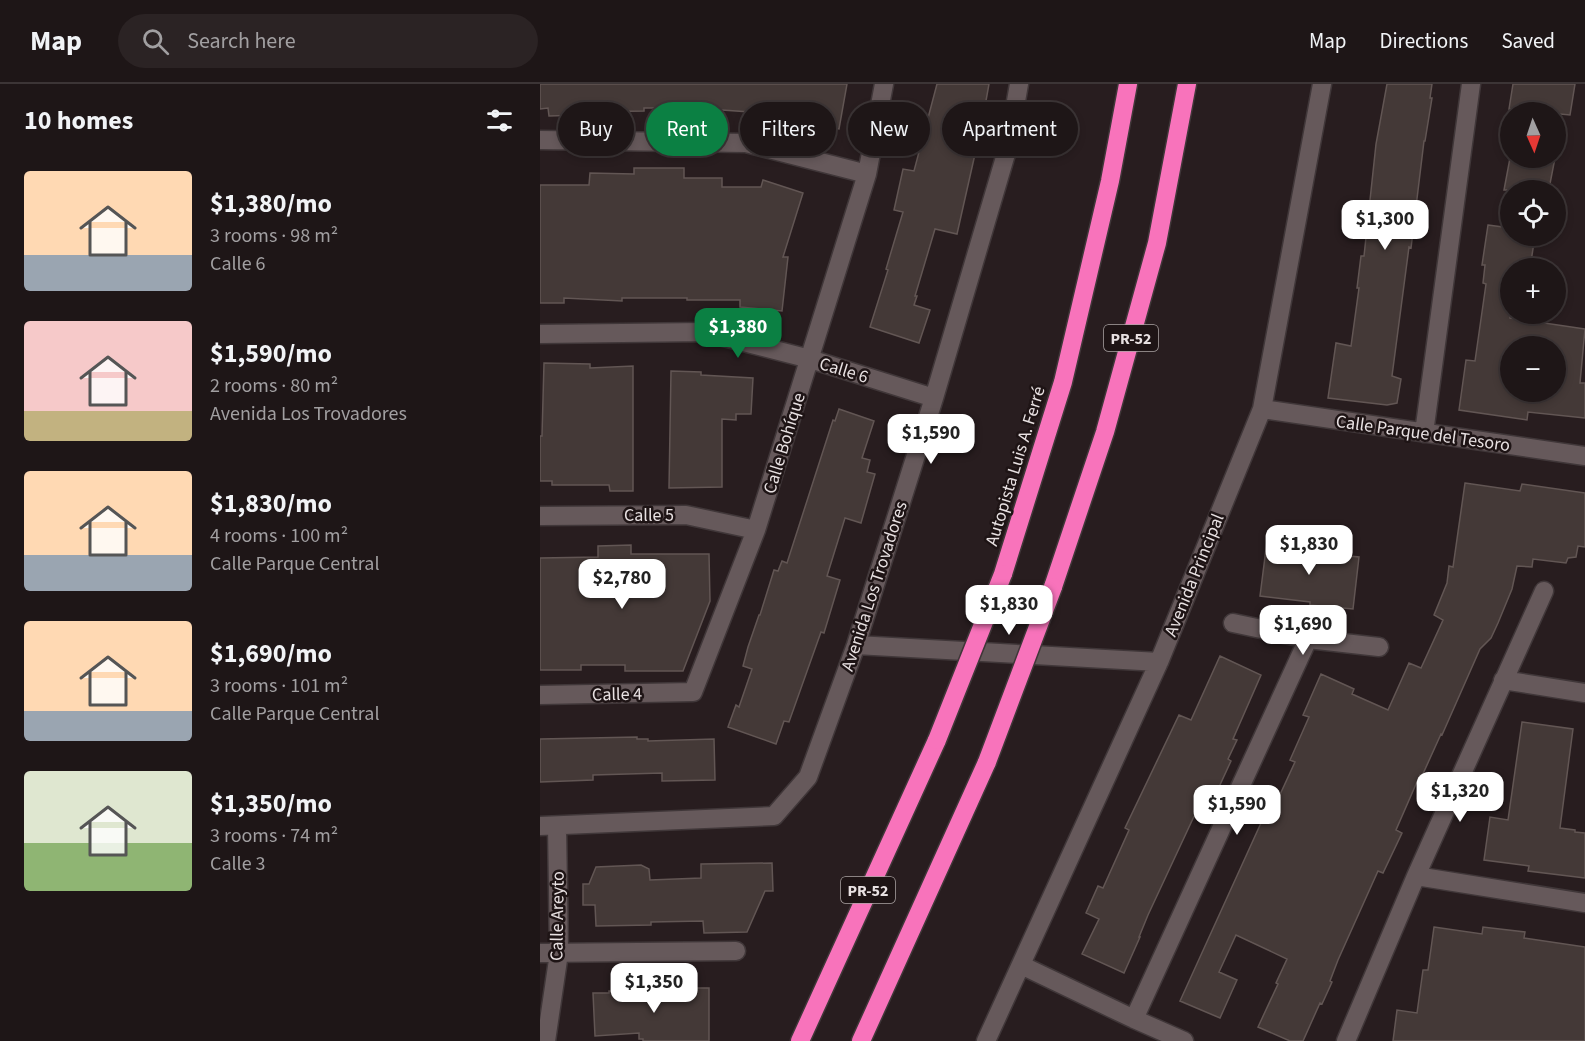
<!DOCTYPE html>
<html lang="en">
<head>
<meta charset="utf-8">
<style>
  body { margin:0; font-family:"Source Sans 3",sans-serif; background:#2b2324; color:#f1f3f6; height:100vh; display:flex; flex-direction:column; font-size:22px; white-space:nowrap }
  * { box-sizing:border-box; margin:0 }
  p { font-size:20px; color:#a19fa1 }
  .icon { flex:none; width:33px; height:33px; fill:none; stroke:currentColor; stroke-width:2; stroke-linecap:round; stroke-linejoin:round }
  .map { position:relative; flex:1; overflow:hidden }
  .sheet { display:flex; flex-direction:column; background:#1e1617; width:540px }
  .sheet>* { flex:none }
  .guide { position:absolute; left:18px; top:18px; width:570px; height:54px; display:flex; gap:12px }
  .needle { width:39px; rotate:177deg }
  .controls { position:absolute; left:960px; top:18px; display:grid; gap:12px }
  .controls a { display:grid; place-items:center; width:66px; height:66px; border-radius:50%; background:#1e1617; box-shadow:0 3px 9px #0003,0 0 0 2px #3c3536; font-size:30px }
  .price { position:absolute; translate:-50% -51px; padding:0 14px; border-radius:12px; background:#fff; color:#222; font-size:20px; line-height:39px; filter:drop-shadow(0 2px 3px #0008) }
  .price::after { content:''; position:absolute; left:50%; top:36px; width:18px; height:14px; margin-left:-9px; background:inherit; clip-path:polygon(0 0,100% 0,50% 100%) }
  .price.current { background:#0b8043; color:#fff }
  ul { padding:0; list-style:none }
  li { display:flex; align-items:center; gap:18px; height:150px; padding:0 24px }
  li span { display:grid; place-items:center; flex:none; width:168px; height:120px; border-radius:6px; color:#555 }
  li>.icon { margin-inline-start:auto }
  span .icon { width:72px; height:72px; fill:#fffc; stroke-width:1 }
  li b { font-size:26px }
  h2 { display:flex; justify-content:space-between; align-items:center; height:72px; padding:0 24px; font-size:26px }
  .pill { padding:0 21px; border-radius:27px; background:#1e1617; box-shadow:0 3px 9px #0003,0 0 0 2px #3c3536; font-size:21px; line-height:54px }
  .pill.current { background:#0b8043; color:#fff }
  header { display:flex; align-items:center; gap:36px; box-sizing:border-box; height:84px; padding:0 30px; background:#1e1617; border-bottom:2px solid #3c3536 }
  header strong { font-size:28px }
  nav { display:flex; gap:33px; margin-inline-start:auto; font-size:21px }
  .search { width:420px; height:54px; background:#2b2324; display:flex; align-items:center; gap:15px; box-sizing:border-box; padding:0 21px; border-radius:33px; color:#a19fa1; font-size:22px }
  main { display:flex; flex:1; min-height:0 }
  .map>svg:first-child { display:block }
  .building { fill:#443937; stroke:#625654; stroke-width:1.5; fill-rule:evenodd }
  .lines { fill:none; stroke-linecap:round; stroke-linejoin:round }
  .street-casing { stroke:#403739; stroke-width:21 }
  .highway-casing { stroke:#403739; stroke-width:21 }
  .street { stroke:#66595b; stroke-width:18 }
  .highway { stroke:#f873bb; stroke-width:18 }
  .highway-bridge-casing { stroke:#403739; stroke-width:21; stroke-linecap:butt }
  .highway-bridge { stroke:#f873bb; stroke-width:18 }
  .labels { text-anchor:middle; stroke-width:5; stroke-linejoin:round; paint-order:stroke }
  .shield { fill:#1e1415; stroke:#aba4a4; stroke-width:1.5 }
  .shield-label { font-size:16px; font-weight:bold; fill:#e8e1e2 }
  .street-label { font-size:18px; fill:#e8e1e2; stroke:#1e1415 }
</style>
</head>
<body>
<header>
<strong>Map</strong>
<div class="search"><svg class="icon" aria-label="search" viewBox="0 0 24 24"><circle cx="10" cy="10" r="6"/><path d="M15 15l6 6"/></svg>Search here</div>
<nav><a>Map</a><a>Directions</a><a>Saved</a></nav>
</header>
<main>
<section class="sheet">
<h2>10 homes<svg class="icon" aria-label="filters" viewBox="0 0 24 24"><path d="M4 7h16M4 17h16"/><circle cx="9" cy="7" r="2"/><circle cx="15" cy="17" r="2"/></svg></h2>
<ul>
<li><span style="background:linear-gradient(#ffd9b3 70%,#9aa5b1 0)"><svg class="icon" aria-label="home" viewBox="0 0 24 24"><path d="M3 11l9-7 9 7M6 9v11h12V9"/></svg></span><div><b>$1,380/mo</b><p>3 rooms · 98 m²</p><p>Calle 6</p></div></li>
<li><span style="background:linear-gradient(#f6c9c9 75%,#c2b280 0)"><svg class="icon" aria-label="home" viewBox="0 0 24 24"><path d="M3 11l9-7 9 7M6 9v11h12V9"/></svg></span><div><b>$1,590/mo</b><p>2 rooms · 80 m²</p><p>Avenida Los Trovadores</p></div></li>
<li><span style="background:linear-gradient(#ffd9b3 70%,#9aa5b1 0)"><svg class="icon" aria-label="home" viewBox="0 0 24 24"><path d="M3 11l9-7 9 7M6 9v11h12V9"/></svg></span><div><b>$1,830/mo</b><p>4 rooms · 100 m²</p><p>Calle Parque Central</p></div></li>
<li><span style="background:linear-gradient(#ffd9b3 75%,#9aa5b1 0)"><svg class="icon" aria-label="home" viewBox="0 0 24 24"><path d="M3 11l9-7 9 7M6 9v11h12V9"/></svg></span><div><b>$1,690/mo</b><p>3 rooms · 101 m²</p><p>Calle Parque Central</p></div></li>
<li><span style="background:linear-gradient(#dfe7d0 60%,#8fb573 0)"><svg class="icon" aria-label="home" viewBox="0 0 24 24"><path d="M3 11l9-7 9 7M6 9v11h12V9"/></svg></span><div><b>$1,350/mo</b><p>3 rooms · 74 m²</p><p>Calle 3</p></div></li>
</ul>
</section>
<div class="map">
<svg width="1045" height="957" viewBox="0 0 1045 957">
  <rect width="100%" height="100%" fill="#281d1f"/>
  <path class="building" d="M0 0H307L299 45 256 38 210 35V28L168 25V24H104V27L40 28V31L9 32 8 24 0 25Z
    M397 0H449L442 39 417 150 395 145 375 212H377L374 221 390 226 379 259 330 243 348 186 346 185 363 128 354 126 363 85 374 87Z
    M847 0H892L890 14H892L885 57H884L871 164 869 163 852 292 861 295 857 319 847 321 788 314 796 259 811 262 819 204H817L821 172H824L836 60Z
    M973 0H1035L1030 31 969 25Z
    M970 74H1015L1009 105 1001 104 1000 106H964Z
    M94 84H144V94H182V103H221L223 96 263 109 243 173H248L242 227 200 223V216H147V214H82V217L24 214V219H0V101H49L50 89 94 90Z
    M948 141 970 144V152H995L990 184H970V234L1045 245 1040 299H1045V334L988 328 987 336 919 326 926 276 935 277 946 200 943 199 945 181H942ZM970 262H1016V308H970Z
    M4 279 50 280V284L93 282V407H70L69 401H12V397H0V352H2Z
    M131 287 161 288V291L213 294 211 330H196V336L182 335V403L129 404Z
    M299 325 334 337 322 374 330 376 327 388 335 390 321 439 305 434 287 492 300 496 284 549 281 548 249 638 244 637 236 660 188 643 196 621 199 623 212 585 203 582 208 563 219 531H220L234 486 238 487 242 477 247 479 293 336 295 337Z
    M925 399 980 407 982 400 1045 409V463L1038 462 1036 473 1028 474 1026 479 993 475 992 483 977 482 972 505 958 539 951 554 940 565 902 651 901 650 882 692 880 691 856 746 862 749 843 789 838 787 798 876 790 897 792 898 782 920 780 919 763 957H750L718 943 738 900 736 899 747 875 696 851 679 888 697 896 680 934 640 917 726 728 731 730 755 678 750 676 769 633 763 631 781 590 814 605 812 610 848 626 869 579 881 584 903 536 894 531 907 499 909 482 913 483Z
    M727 457 768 462 767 468 819 473 813 525 770 521V518L720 512Z
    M91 461V470H169L170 517 143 587H85V581H41V586H0V474L58 473V462Z
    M680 572 721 591 693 655 697 656 688 675 691 677 673 716 664 711 608 831 599 853H600L584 889 542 870 559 835 546 829 558 802 563 804 589 746 585 744 639 631 651 636Z
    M982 638 1033 645 1020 744 1035 746V748L1045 749V794L988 787 989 782 944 776 950 733 968 736Z
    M97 653V655H108V657L174 655 175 696 122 697V689L53 691V696L0 698V655Z
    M232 779 233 807H225L207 848 164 849 163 837 111 838V841L56 842 55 821H43V800H49L56 783 101 781 109 785 110 796 161 794V780Z
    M894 843 942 850 943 843 985 848 984 854 1045 863V957H853L857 926 877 929 883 886H888Z
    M142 904H169V957H103V955H99V949L55 952 53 909H69V907H141Z"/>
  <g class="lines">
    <g class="street-casing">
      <path id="street" d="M0 56 206 59 327 90
        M0 250 164 248 270 275 394 314
        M722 325 1045 372
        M884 349 931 0
        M0 432 146 431 216 446
        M693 539 768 555 839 563
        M316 561 619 578
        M963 596 1045 609
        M0 611 153 608 216 446 327 90 344 0
        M0 742 234 732 268 693 316 561 394 314 468 63 479 0
        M876 792 1045 819
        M0 869 196 867
        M481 881 594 935 644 957
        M594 935 768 555
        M6 957 19 869 17 742
        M446 957 619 578 722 325 782 0
        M806 957 876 792 1004 507"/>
    </g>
    <g class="highway-casing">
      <path id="highway" d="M463 490 523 298 570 97 588 0
        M513 503 565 348 617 159 647 0
        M260 957 397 656
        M321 957 447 678"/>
    </g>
    <use href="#street" class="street"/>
    <use href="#highway" class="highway"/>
    <g class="highway-bridge-casing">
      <path id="highway-bridge" d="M397 656 463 490
        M447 678 513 503"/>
    </g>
    <use href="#highway-bridge" class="highway-bridge"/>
  </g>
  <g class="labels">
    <g class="shield">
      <rect x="564" y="241" width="54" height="26" rx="4.5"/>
      <rect x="301" y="793" width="54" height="26" rx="4.5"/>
    </g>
    <g class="shield-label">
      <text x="591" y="260">PR-52</text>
      <text x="328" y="812">PR-52</text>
    </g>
    <g class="street-label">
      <text transform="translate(304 286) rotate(17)" y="6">Calle 6</text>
      <text transform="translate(883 349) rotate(8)" y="6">Calle Parque del Tesoro</text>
      <text transform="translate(244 359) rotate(-73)" y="6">Calle Bohíque</text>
      <text transform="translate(475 382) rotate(-73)" y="6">Autopista Luis A. Ferré</text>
      <text x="109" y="437">Calle 5</text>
      <text transform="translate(654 491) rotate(-68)" y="6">Avenida Principal</text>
      <text transform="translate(334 502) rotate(-72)" y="6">Avenida Los Trovadores</text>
      <text transform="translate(77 610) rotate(-1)" y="6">Calle 4</text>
      <text transform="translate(17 832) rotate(-89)" y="6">Calle Areyto</text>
    </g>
  </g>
</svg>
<div class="controls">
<a><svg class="needle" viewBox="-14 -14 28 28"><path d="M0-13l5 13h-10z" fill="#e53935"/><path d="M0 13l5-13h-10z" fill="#a19fa1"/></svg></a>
<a><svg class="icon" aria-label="locate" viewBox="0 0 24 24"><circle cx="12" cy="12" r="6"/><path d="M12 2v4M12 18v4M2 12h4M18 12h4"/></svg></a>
<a>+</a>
<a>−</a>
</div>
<b class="price" style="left:845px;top:167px">$1,300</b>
<b class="price current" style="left:198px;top:275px">$1,380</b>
<b class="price" style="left:391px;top:381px">$1,590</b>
<b class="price" style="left:769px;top:492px">$1,830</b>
<b class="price" style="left:82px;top:526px">$2,780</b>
<b class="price" style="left:469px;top:552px">$1,830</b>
<b class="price" style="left:763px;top:572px">$1,690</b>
<b class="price" style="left:920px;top:739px">$1,320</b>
<b class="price" style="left:697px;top:752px">$1,590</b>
<b class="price" style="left:114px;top:930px">$1,350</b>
<div class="guide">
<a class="pill">Buy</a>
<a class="pill current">Rent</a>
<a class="pill">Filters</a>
<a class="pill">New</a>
<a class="pill">Apartment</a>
</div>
</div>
</main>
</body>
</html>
